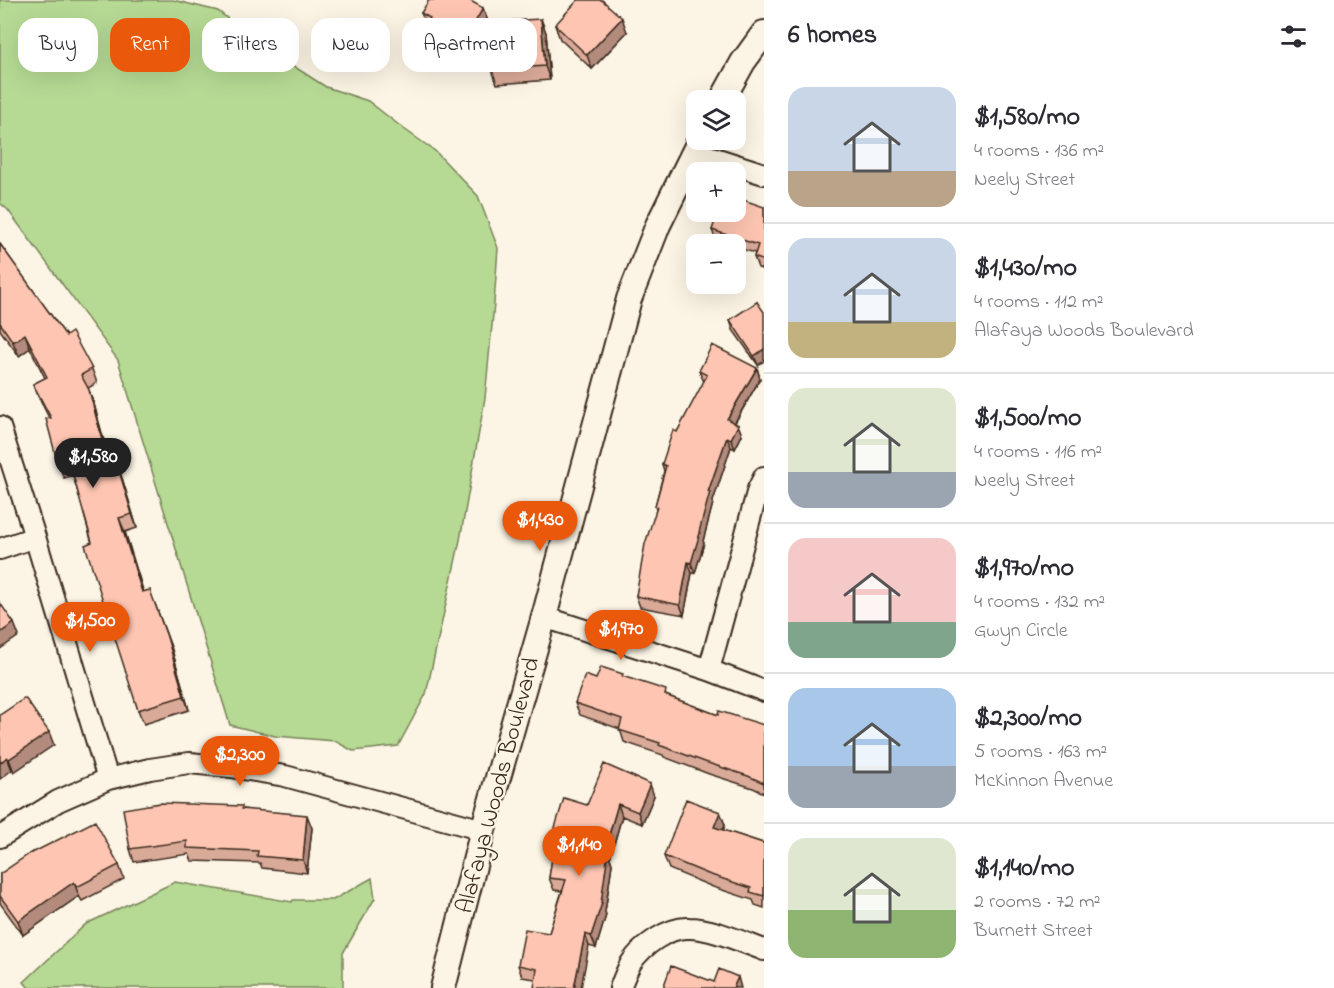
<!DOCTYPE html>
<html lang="en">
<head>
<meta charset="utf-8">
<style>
  body { margin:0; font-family:"Indie Flower",sans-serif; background:#f7f7f7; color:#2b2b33; height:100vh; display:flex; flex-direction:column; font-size:22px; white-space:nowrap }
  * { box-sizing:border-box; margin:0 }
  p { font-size:20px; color:#7c7c81 }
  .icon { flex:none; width:33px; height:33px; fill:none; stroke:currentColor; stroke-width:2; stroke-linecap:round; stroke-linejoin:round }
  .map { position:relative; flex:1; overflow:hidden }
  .details { display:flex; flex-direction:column; background:#fff; width:570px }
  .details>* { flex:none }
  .hud { position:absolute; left:18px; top:18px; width:570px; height:54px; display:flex; gap:12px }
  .buttons { position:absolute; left:686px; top:90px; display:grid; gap:12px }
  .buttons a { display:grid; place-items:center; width:60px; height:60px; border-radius:12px; background:#fff; box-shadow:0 6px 24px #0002; font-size:30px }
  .price { position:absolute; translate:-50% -51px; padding:0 14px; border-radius:21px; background:#ea580c; color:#fff; font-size:20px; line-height:39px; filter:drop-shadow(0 2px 3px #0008) }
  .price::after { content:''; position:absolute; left:50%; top:36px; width:18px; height:14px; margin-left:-9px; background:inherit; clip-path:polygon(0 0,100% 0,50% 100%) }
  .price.selected { background:#222; color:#fff }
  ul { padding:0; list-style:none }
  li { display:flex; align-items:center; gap:18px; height:150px; padding:0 24px }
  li+li { border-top:2px solid #e1e1e2 }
  li span { display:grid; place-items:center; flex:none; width:168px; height:120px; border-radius:18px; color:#555 }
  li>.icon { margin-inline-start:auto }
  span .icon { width:72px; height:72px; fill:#fffc; stroke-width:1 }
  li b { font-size:26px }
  h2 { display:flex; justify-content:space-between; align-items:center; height:72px; padding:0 24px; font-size:26px }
  .pill { padding:0 21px; border-radius:18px; background:#fff; box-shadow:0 6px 24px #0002; font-size:21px; line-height:54px }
  .pill.selected { background:#ea580c; color:#fff }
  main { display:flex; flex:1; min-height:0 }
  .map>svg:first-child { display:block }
  .green { fill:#b6da94; stroke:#788259; stroke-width:1.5 }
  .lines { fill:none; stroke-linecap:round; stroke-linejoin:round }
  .minor-casing { stroke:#3b2a1e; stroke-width:24 }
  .tertiary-casing { stroke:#3b2a1e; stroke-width:28 }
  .minor { stroke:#fcf5e5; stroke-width:20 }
  .tertiary { stroke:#fcf5e5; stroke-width:24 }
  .wall { fill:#daaa99; stroke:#3b2a1e; stroke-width:1.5 }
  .shaded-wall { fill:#b28b7d; stroke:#3b2a1e; stroke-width:1.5 }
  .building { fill:#fec6b2; stroke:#3b2a1e; stroke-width:1.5 }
  .labels { text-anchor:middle; stroke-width:4.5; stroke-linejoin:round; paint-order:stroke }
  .street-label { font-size:24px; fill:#3b2a1e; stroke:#fcf5e5 }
</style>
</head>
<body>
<main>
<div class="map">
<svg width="764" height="988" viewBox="0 0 764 988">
  <rect width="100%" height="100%" fill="#fcf5e5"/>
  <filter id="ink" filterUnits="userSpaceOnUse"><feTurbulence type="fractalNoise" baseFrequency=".0167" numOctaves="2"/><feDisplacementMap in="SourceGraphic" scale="12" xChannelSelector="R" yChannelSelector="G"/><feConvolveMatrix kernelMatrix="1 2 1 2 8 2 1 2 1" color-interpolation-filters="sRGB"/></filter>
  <g filter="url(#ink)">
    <path class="green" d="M0 0H173L218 11 265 48 326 87 368 101 404 129 435 151 478 196 498 248 494 304 485 398 460 540 426 694 398 746 353 751 335 741 275 736 230 725 118 360 8 210 0 203Z
      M372 878 375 898 343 953V988H29L24 982 86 924 175 882 292 902 293 900H333Z"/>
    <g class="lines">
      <g class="minor-casing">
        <path id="minor" d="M693 151 764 174
          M0 427 35 537 108 779
          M0 549 35 537
          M544 617 709 670 764 691
          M709 670 758 489 764 477
          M0 837 58 801 108 779 150 769 189 763 231 767 285 776 483 830
          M620 988C623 980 627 970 631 963 642 946 668 927 689 928 712 928 742 942 764 950"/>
      </g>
      <g class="tertiary-casing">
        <path id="tertiary" d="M722 100 743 62 764 33
          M443 988 483 830 544 617 629 299 658 225 700 140"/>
      </g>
      <use href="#minor" class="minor"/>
      <use href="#tertiary" class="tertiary"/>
    </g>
    <path class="wall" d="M421 13 488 21 464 64 428 45 423 31 426 25Z
      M541 19 546 33 550 80 497 84 492 70Z
      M555 25 627 32 592 69 560 39Z
      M764 207V270L758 268 754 257 755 253 735 247V244H727L716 241 712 230Z
      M0 244 66 336 92 369 97 383 88 388 94 404 111 466 122 478 137 528 125 532 143 592 155 604 172 650 189 710 144 724 138 710 73 475 64 478 58 464 49 418 39 398 33 384 45 378 30 348 19 356 0 330Z
      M757 302 758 365 733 330 730 320Z
      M757 368 760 379 735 423 738 425 742 435 735 449 731 447 713 501V503L703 541 704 543 695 573H692L684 615 640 607 636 596 656 510 655 506 664 471 662 464 677 432 704 382 699 371Z
      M624 677 668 696 718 715 764 725V793L753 788 709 774 664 757 663 755 624 742 620 729 580 715 575 703Z
      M654 796 642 824 622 816 610 858 612 864 605 912 606 915 596 948 589 946 535 979 522 977 518 965 549 933 562 891 554 890 549 878 556 835 554 831 587 805Z
      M244 809 312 828 307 873 262 868 260 863 192 861 189 854 134 862 130 849Z
      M720 812 725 825 723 830 763 843 764 841V908L755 905 753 900 713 887 669 869 664 856Z
      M119 865 124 879 82 901 79 896 23 935 0 903V874Z"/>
    <path class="shaded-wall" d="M483 8 488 21 464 64 459 50Z
      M622 18 627 32 592 69 587 55Z
      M541 19 546 33 550 80 545 66Z
      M25 334 30 348 19 356 13 342Z
      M764 349V361L758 365 754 356Z
      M757 368 760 379 731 429 727 419Z
      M89 390 94 404 114 480 109 466Z
      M738 425 742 435 735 449 731 439Z
      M727 437 731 447 713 501V503L703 541 704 543 695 573 691 563 708 492Z
      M117 464 122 478 137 528 132 514Z
      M119 518 125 532 148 606 142 592Z
      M688 562 692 573 684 615 680 605Z
      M155 604 172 650 189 710 184 696Z
      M14 623 19 636 0 649V633Z
      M49 732 54 745 14 772 9 759Z
      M7 757 12 770 0 779V763Z
      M650 784 654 796 642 824 638 812Z
      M618 804 622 816 610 858 612 864 605 912 606 915 596 948 591 936 601 903 604 852Z
      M720 812 725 825 719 841 714 827Z
      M307 815 312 828 307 873 303 860Z
      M74 882 79 896 23 935 18 921Z
      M585 934 589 946 581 988H574Z
      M738 977 741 988H733Z"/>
    <path class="building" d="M429 0H469L483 8 459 50 423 31 430 18 421 13Z
      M578 0H602L622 18 587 55 555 25Z
      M541 19 545 66 492 70 489 22Z
      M735 197 764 207V261L754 257 758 245 712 230 718 212H735Z
      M0 244 66 336 72 332 92 369 81 375 89 390 109 466 117 464 132 514 119 518 142 592 150 590 167 637 184 696 138 710 85 545 92 542 69 461 58 464 46 419 51 418 33 384 47 377 25 334 13 342 0 323Z
      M757 302 764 312V349L754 356 730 320Z
      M712 345 757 368 727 419 738 425 731 439 727 437 708 492H710L699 532 700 533 691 563 688 562 680 605 636 596 645 544 657 507 655 506 666 466 662 464 673 430 677 432 707 375 699 371Z
      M0 603 14 623 0 633Z
      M601 667 623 674 622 676 666 690 665 695 718 715 719 711 764 725V783L748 776 705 762 659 745 660 743 619 730 622 719 575 703 585 675 596 679Z
      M25 698 49 732 9 759 7 757 0 763V715Z
      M604 764 650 784 638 812 618 804 604 852H608L601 903H602L591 936 585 934 574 988H534L537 969 518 965 525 929 549 933 566 880 549 878 556 832 554 831 564 798 587 805Z
      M686 799 720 812 714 827 763 843 764 841V896L750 892 751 888 708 874 664 856Z
      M160 803 242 806V809L307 815 303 860 257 856 258 851 187 848V841L130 849 123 809Z
      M95 821 119 865 77 887 74 882 18 921 0 896V874L32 852V853Z
      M671 966 714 982 719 969 738 977 733 988H663Z"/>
  </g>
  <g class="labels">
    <g class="street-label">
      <text transform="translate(497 785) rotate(-75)" y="8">Alafaya Woods Boulevard</text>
    </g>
  </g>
</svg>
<div class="buttons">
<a><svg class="icon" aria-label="layers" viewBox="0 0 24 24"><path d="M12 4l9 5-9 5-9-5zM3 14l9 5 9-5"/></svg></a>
<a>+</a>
<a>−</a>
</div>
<b class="price selected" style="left:93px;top:489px">$1,580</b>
<b class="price" style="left:540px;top:552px">$1,430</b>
<b class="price" style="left:90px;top:653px">$1,500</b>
<b class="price" style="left:621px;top:661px">$1,970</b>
<b class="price" style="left:240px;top:787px">$2,300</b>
<b class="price" style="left:579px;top:877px">$1,140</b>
<div class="hud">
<a class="pill">Buy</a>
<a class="pill selected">Rent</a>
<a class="pill">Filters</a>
<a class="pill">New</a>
<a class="pill">Apartment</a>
</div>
</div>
<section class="details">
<h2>6 homes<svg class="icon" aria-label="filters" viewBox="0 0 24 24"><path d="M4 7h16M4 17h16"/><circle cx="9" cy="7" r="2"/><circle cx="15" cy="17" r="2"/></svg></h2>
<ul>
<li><span style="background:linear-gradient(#c9d6e8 70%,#b9a48a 0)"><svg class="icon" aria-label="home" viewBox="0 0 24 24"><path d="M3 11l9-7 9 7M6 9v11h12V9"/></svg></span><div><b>$1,580/mo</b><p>4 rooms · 136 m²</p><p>Neely Street</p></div></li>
<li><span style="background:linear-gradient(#c9d6e8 70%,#c2b280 0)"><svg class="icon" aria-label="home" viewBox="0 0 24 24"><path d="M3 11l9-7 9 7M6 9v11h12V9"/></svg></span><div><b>$1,430/mo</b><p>4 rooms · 112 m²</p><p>Alafaya Woods Boulevard</p></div></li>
<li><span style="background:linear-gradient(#dfe7d0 70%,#9aa5b1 0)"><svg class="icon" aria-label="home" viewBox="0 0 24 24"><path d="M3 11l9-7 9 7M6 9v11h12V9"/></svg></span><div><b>$1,500/mo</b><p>4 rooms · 116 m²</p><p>Neely Street</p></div></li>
<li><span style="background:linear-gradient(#f6c9c9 70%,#7fa58c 0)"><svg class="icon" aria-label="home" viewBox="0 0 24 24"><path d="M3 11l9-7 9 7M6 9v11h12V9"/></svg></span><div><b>$1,970/mo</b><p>4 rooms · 132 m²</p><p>Gwyn Circle</p></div></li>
<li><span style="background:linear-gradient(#a9c7e8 65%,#9aa5b1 0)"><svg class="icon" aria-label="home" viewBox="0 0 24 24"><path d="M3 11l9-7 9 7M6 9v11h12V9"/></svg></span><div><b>$2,300/mo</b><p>5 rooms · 163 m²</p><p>McKinnon Avenue</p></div></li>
<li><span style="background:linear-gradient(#dfe7d0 60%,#8fb573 0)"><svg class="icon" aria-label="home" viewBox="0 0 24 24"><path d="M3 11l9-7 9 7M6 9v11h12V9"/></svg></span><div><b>$1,140/mo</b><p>2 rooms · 72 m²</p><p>Burnett Street</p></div></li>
</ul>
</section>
</main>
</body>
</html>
